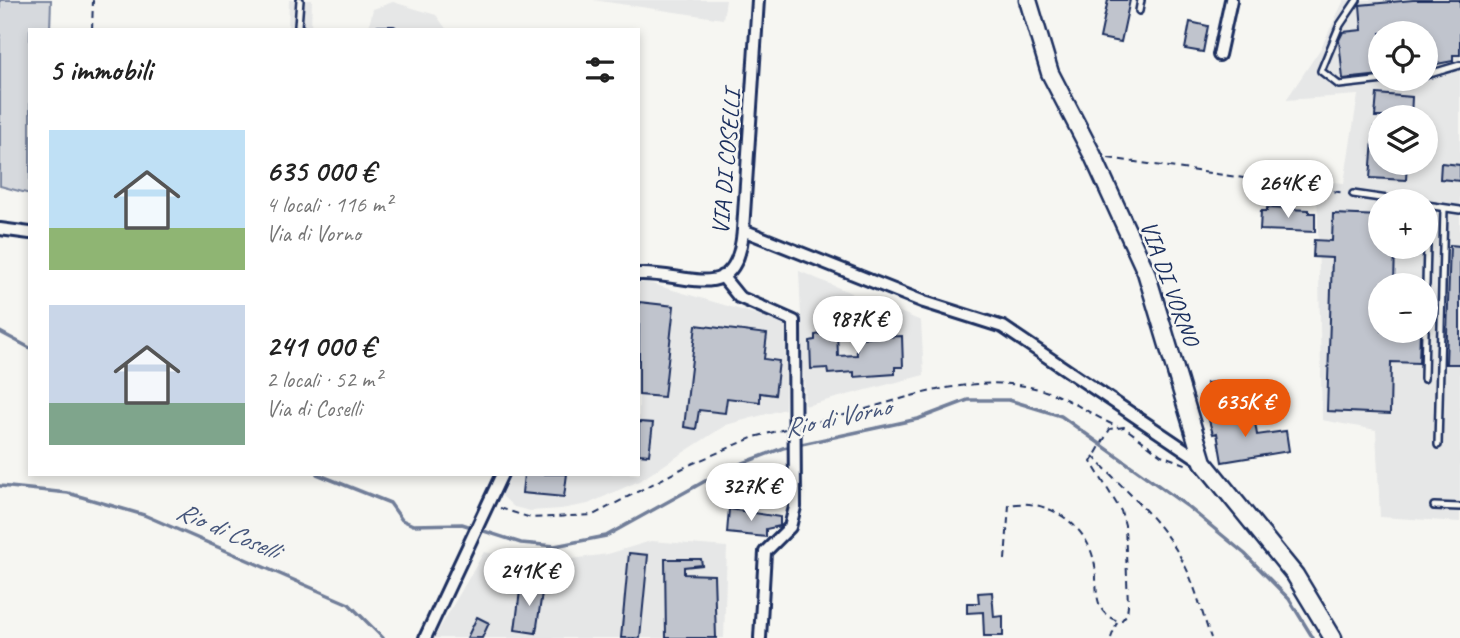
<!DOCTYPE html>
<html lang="it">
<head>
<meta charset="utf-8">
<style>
  body { margin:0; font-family:Caveat,sans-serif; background:#f2f2f2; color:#222; height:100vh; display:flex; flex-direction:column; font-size:26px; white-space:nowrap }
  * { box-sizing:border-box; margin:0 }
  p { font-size:23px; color:#767676 }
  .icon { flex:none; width:38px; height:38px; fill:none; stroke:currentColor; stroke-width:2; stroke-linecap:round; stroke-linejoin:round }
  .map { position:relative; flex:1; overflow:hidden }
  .drawer { position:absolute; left:28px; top:28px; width:612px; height:448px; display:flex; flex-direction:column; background:#fff; border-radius:0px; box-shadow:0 4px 10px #0003 }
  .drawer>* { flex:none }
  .controls { position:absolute; left:1368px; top:21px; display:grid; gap:14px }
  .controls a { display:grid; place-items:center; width:70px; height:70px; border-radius:50%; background:#fff; box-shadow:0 4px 10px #0003; font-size:35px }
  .price { position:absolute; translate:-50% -60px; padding:0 16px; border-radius:24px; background:#fff; color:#222; font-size:23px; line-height:46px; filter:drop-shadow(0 2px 4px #0008) }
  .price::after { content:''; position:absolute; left:50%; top:42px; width:21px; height:16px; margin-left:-10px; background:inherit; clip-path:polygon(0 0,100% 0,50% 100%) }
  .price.current { background:#ea580c; color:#fff }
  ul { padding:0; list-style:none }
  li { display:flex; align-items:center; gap:21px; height:175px; padding:0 21px }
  li span { display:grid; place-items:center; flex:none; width:196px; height:140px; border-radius:0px; color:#555 }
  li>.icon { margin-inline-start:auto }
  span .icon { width:84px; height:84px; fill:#fffc; stroke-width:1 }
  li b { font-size:30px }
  h2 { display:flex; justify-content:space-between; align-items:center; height:84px; padding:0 21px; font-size:30px }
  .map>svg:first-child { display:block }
  .built { fill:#e6e7e7; fill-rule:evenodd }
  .green { fill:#d6d9dd; stroke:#78849e; stroke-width:2 }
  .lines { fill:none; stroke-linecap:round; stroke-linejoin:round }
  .stream { stroke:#717e99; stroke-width:3.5 }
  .building { fill:#c0c4cd; stroke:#1b2f5e; stroke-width:2 }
  .lane-casing { stroke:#1b2f5e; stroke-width:10 }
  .street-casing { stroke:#1b2f5e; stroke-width:16 }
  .secondary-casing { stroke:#1b2f5e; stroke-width:21 }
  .path { stroke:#1b2f5e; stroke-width:2; stroke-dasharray:7 5; stroke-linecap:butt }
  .lane { stroke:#f6f6f2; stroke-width:5 }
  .street { stroke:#f6f6f2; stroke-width:10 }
  .secondary { stroke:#f6f6f2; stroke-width:16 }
  .labels { text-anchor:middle; stroke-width:5; stroke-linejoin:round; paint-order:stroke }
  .street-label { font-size:24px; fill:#1b2f5e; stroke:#f6f6f2 }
  .water-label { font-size:26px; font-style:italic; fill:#46567b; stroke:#f6f6f2 }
</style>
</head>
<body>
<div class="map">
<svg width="1460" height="638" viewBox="0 0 1460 638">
  <rect width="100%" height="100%" fill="#f6f6f2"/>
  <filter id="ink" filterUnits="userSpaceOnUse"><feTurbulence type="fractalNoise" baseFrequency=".0143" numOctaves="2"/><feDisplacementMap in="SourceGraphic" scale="14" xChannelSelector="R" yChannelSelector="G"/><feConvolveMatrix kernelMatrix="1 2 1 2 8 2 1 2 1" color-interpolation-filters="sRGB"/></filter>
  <g filter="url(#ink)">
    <path class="built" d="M289 0H312L311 27 318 30H288Z
      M593 0H726L723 19Z
      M1344 0H1460V522L1380 517 1376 430 1322 420 1317 181 1344 183 1358 95 1286 100 1321 48ZM1381 33H1426V79H1381ZM1381 117H1426V163H1381ZM1381 201H1426V247H1381ZM1381 285H1426V331H1381Z
      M393 2 436 15 447 30H368L373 9Z
      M799 271 851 293 852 304 864 313H880L886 306 921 321 924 375 805 406Z
      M639 283H649L786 323 785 409 726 425 641 480 588 504 561 509 530 511 514 507 501 495 512 474H639Z
      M651 541 727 547 724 638H434L484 552 543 563 608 554Z"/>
    <path class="green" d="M0 0H51L50 30H30V194L0 186Z"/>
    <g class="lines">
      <path class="stream" d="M0 332 30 348
        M317 474 390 503 402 520 413 525 462 524 521 543 555 546 606 536 725 470 783 448 918 419 968 400H1009L1061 416 1187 506 1245 554 1289 599 1313 638
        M0 486 68 493 144 515 349 604 383 638"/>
    </g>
    <path class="building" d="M1108 0H1130L1121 42 1100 38Z
      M1413 0H1460V55H1453V61L1426 66V33H1381V75L1343 79 1339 40 1343 32 1362 30 1360 5Z
      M1190 22 1208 26 1203 52 1185 49Z
      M1377 94 1412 97 1411 117H1375Z
      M1374 127H1381V163H1407L1406 180 1370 178Z
      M1441 163 1460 165V181L1440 179Z
      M1267 208 1309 210V213H1315V232L1260 230 1261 211H1267Z
      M1333 214 1381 216V247H1395L1394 285H1381V331H1420L1419 363 1391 362 1390 414 1327 411 1332 258 1313 257 1314 240 1332 241Z
      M1450 245 1460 246V364H1446Z
      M639 302 674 306 664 397 639 395Z
      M696 325 767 334 764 359 779 361 775 395 760 393V402L727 398 725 413 699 410 696 429 684 427Z
      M837 331 838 356 857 355 856 338 902 336 903 367H895V374L854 377V372L828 374 827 368 811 369 810 341 815 340V335Z
      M1227 381 1228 394 1208 396 1207 383Z
      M1219 414 1220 419 1254 416 1257 435 1286 431 1289 451 1222 462 1217 433 1213 434 1208 417Z
      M639 422 653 423 649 455 639 454Z
      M524 474H567L564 497 522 493Z
      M729 509 780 517V526L766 529V537L727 533Z
      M629 553 648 555 640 638H621Z
      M665 559H701L702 565 684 567V574L714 575 716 638H666Z
      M521 583 543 586 536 633 515 630Z
      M992 592 994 617 1003 616V636H984L983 612 967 613V603H979L978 593Z
      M477 617 489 623 482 638H467Z"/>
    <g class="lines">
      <g class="lane-casing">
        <path id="lane" d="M300 0 298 26 302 30
          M1357 0 1340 25 1321 71 1339 85 1393 79
          M1139 11 1141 0
          M379 30H393
          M1426 75 1460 65
          M1353 194 1401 201
          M1426 205 1460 210
          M1426 285 1428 205
          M1424 379 1425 331
          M1438 445 1444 208
          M1434 506 1460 507"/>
      </g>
      <g class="street-casing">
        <path id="street" d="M1219 55 1231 0
          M0 229 30 233
          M743 230 924 302 1003 327 1203 462
          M639 274C688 272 737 308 743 230L758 0
          M722 276 739 297 794 321 795 507 790 527 765 552 760 638
          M425 638 502 474"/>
      </g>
      <g class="secondary-casing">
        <path id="secondary" d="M1028 0 1050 73 1093 156 1146 272 1203 462 1295 575 1333 638"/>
      </g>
      <path class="path" d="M92 30 93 0
        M1108 158 1345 193
        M807 424C883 409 968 366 1045 391 1071 399 1093 416 1118 427
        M1093 456C1129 495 1173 530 1192 582 1199 600 1204 619 1211 638
        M500 508 531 518 593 515 687 466 754 437 785 429
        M1005 560 1009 505C1044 498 1083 521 1093 557 1098 572 1094 592 1100 606 1104 615 1112 620 1121 621L1127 614 1128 605 1125 525 1121 511 1091 462 1110 429 1124 427 1161 455 1188 465
        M1111 638 1117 622"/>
      <use href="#lane" class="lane"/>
      <use href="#street" class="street"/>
      <use href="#secondary" class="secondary"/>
    </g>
  </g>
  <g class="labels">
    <g class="street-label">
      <text transform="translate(726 162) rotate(-85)" y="8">VIA DI COSELLI</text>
      <text transform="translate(1170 283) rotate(70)" y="8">VIA DI VORNO</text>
    </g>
    <g class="water-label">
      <text transform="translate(837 417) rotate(-12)" y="9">Rio di Vorno</text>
      <text transform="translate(228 530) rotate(23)" y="9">Rio di Coselli</text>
    </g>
  </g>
</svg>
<div class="controls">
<a><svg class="icon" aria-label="locate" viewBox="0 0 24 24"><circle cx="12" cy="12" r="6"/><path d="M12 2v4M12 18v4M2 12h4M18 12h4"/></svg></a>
<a><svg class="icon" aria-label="layers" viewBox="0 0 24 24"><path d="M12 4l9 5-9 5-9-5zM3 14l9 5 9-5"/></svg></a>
<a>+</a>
<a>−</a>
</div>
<b class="price" style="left:1288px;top:220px">264K €</b>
<b class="price" style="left:858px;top:356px">987K €</b>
<b class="price current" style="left:1245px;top:439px">635K €</b>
<b class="price" style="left:751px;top:523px">327K €</b>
<b class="price" style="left:529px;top:608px">241K €</b>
<section class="drawer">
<h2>5 immobili<svg class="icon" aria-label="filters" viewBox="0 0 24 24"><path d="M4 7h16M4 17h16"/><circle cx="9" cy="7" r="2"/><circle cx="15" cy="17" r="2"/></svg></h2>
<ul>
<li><span style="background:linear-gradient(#bfe0f5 70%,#8fb573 0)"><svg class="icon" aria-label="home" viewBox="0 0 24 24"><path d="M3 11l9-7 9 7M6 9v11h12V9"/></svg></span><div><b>635 000 €</b><p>4 locali · 116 m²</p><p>Via di Vorno</p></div></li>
<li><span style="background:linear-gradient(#c9d6e8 70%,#7fa58c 0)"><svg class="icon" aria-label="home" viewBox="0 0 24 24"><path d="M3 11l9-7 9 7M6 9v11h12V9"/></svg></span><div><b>241 000 €</b><p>2 locali · 52 m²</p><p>Via di Coselli</p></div></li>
</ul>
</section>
</div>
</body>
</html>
